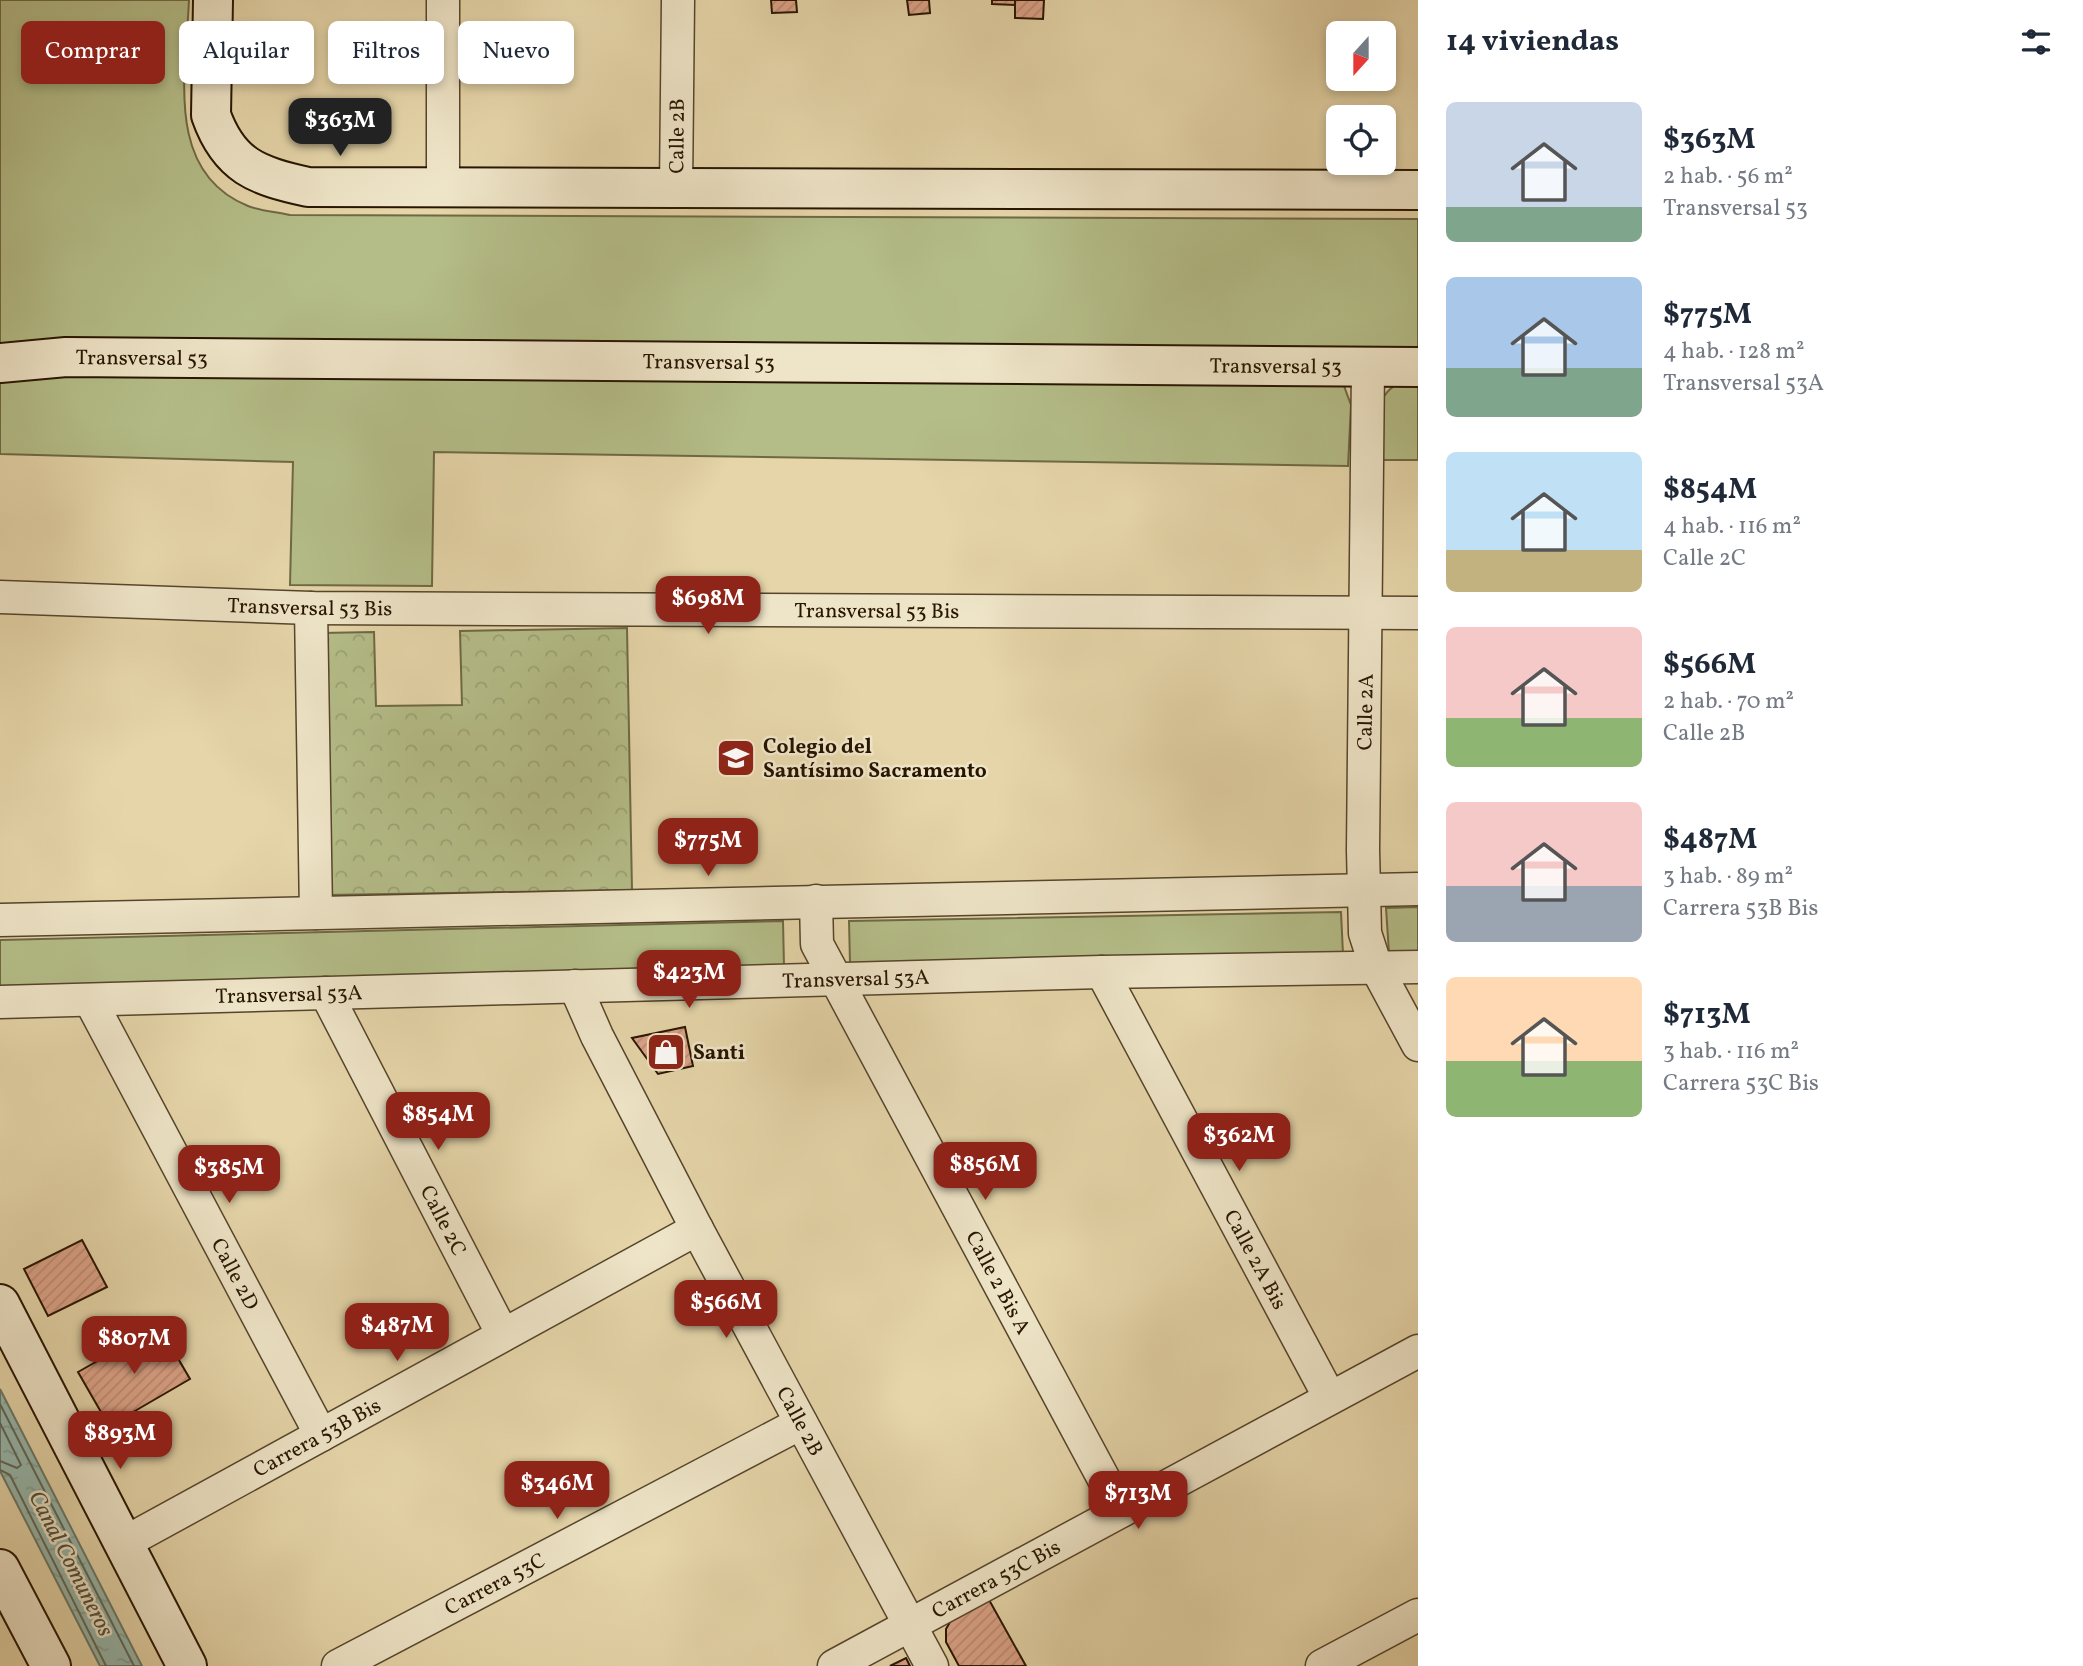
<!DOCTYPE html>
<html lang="es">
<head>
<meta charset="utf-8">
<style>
  body { margin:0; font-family:Vollkorn,serif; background:#f6f6f7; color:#1f2937; height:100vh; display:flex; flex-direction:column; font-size:26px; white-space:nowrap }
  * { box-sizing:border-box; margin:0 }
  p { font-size:23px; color:#747a83 }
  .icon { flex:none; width:38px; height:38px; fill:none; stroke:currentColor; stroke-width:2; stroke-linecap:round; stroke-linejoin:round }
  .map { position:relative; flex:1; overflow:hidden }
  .drawer { display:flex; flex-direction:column; background:#fff; width:665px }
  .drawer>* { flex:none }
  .banner { position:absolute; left:21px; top:21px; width:665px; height:63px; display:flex; gap:14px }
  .needle { width:46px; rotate:201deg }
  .controls { position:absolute; left:1326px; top:21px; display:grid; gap:14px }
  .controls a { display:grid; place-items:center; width:70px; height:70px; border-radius:10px; background:#fff; box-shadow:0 4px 10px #0003; font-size:35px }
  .price { position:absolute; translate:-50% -60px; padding:0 16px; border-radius:14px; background:#8f2418; color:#fff; font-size:23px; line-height:46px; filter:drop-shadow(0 2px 4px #0008) }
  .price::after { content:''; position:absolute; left:50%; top:42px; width:21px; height:16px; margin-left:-10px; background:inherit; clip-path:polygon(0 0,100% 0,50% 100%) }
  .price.active { background:#222; color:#fff }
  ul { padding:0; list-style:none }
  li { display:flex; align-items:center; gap:21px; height:175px; padding:0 28px }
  li span { display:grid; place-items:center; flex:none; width:196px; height:140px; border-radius:10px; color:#555 }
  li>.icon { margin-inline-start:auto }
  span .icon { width:84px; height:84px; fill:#fffc; stroke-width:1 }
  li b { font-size:30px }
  h2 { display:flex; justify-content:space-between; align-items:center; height:84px; padding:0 28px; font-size:30px }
  .pill { padding:0 24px; border-radius:10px; background:#fff; box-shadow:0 4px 10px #0003; font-size:24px; line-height:63px }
  .pill.active { background:#8f2418; color:#fff }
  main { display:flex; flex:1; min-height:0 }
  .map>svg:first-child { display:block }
  .grass { fill:#b4bd88; stroke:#6e6944; stroke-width:2 }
  .forest { fill:url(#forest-crowns); stroke:#6e6944; stroke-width:2 }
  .water { fill:url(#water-ripples); stroke:#6a7768; stroke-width:2 }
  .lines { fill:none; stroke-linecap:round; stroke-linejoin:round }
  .shore { stroke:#5e6657; stroke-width:2 }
  .building { fill:url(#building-hatch); stroke:#271501; stroke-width:2 }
  .street-casing { stroke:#56452b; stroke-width:35 }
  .secondary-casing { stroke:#271501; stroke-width:42 }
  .street { stroke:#eee4c7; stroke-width:32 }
  .secondary { stroke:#eee4c7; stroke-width:38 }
  .labels { text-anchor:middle; stroke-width:5; stroke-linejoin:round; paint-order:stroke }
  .street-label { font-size:21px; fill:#271501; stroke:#eee4c7 }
  .poi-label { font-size:21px; font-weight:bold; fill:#271501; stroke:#eee4c7; text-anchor:start }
  .water-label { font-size:23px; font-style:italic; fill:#4e4e3d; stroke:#eee4c7 }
</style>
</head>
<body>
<main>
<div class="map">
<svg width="1418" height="1666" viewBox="0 0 1418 1666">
  <defs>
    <pattern id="forest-crowns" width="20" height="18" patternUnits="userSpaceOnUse" patternTransform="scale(1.75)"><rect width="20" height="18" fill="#b4bd88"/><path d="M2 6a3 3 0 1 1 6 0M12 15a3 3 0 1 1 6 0" fill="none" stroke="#9ba274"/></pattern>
    <pattern id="water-ripples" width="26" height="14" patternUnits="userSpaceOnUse" patternTransform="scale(1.75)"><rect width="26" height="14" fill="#96b8ad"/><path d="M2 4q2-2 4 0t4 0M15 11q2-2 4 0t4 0" fill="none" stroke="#819d93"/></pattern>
    <pattern id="building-hatch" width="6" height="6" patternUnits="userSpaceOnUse" patternTransform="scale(1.75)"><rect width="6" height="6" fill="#dca388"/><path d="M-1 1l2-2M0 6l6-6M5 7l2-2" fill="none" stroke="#bd8b74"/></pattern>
  </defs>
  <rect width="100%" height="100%" fill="#e5d5a9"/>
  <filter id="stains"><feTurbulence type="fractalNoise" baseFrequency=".00286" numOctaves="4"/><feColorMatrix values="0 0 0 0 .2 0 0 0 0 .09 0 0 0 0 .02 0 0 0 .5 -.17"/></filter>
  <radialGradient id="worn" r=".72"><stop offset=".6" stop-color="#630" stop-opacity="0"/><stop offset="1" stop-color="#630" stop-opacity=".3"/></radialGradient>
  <path class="grass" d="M0 0H189C186 72 164 172 248 206 261 211 277 212 290 215L1418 219V348L0 345Z
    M83 373 1344 386 1351 405 1348 466 434 452 432 586 290 585 293 462 0 454V381Z
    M1418 377V460H1379C1380 418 1368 387 1418 377Z
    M1418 907V952L1389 953 1386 908Z
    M1341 912 1343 954 850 963 849 921Z
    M783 921 784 966 0 986V940Z"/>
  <path class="forest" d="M627 628 632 890 327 895 322 633 374 632 376 706 462 705 460 631Z"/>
  <path class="water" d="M0 1389 142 1666H100L0 1471Z"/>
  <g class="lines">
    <path class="shore" d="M0 1404 134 1666
      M0 1423 21 1465 17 1468 0 1461
      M0 1470 10 1475 106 1666"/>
  </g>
  <path class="building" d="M771 0H796L797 12 772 13Z
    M907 0H929L930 13 909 15Z
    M992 0H1015V5L992 4Z
    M1015 0H1044L1043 19 1015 18Z
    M685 1027 693 1066 658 1074 632 1038Z
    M82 1240 107 1287 48 1316 24 1269Z
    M159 1326 190 1379 109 1426 78 1372Z
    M988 1598 1026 1666H959L946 1642V1629L954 1615Z
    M906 1658 910 1666H890Z"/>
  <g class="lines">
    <g class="street-casing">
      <g id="street">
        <path id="s1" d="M676 188 678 0"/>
        <path d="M443 189V0"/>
        <path d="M1368 367 1363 850 1365 933 1376 967 1418 1045"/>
        <path id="s2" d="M0 597 311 608 1418 613"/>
        <path d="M311 608 316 913"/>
        <path id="s3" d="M816 901 817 944 1121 1511"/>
        <path d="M0 920 1418 889"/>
        <path id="s4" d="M1102 972 1330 1398"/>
        <path id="s5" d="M575 986 597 1036 697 1229 932 1666"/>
        <path id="s6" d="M326 993 503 1335"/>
        <path id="s7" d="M90 1000 321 1435"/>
        <path id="s8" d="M0 1002 1102 972 1418 967"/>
        <path id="s9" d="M124 1543 697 1229"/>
        <path id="s10" d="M338 1666 801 1423"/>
        <path id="s11" d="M834 1666 1418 1351"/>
        <path d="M1322 1666 1418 1615"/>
      </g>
    </g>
    <g class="secondary-casing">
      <g id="secondary">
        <path d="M213 0 211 115C229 166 257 176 308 187L1418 190"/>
        <path id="s12" d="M0 363 66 357 1418 367"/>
        <path d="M0 1304 187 1666"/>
        <path d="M0 1569 51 1666"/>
      </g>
    </g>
    <use href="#street" class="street"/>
    <use href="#secondary" class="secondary"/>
  </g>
  <defs>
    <g id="school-square" transform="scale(2.0125)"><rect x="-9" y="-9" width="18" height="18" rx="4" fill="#8f2418" stroke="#eee4c7"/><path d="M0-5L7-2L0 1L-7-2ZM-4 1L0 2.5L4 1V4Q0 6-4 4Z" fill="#fff"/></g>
    <g id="shop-square" transform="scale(2.0125)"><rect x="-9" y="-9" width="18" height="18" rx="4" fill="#8f2418" stroke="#eee4c7"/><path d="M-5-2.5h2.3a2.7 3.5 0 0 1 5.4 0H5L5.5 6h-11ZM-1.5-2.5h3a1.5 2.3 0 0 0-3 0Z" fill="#fff"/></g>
  </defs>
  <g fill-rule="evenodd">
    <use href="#school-square" x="736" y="758"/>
    <use href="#shop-square" x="666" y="1052"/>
  </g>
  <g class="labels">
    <g class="street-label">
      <text dy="7" stroke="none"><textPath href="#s1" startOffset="52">Calle 2B</textPath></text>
      <text dy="7" stroke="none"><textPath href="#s12" startOffset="142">Transversal 53</textPath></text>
      <text dy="7" stroke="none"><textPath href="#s12" startOffset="709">Transversal 53</textPath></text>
      <text dy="7" stroke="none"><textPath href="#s12" startOffset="1276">Transversal 53</textPath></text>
      <text dy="7" stroke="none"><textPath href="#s2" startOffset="310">Transversal 53 Bis</textPath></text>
      <text dy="7" stroke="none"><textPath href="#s2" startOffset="877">Transversal 53 Bis</textPath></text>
      <text transform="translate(1365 712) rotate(-89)" y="7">Calle 2A</text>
      <text dy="7" stroke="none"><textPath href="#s8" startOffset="856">Transversal 53A</textPath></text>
      <text dy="7" stroke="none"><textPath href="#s8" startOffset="289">Transversal 53A</textPath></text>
      <text dy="7" stroke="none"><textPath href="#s6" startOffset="256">Calle 2C</textPath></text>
      <text dy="7" stroke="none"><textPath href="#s4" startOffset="326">Calle 2A Bis</textPath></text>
      <text dy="7" stroke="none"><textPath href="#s7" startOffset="310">Calle 2D</textPath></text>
      <text dy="7" stroke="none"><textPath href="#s3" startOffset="427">Calle 2 Bis A</textPath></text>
      <text dy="7" stroke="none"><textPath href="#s5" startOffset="490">Calle 2B</textPath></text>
      <text dy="7" stroke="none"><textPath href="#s9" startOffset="220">Carrera 53B Bis</textPath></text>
      <text dy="7" stroke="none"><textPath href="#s11" startOffset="184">Carrera 53C Bis</textPath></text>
      <text dy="7" stroke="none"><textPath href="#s10" startOffset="177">Carrera 53C</textPath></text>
    </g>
    <g class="poi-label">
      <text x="763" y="753">Colegio del<tspan x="763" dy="24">Santísimo Sacramento</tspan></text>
      <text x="693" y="1059">Santi</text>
    </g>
    <g class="water-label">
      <text transform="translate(72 1563) rotate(63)" y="8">Canal Comuneros</text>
    </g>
  </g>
  <rect width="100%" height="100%" filter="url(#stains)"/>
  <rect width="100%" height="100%" fill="url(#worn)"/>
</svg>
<div class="controls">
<a><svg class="needle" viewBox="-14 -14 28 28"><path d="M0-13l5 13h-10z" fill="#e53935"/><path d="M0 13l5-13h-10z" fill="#747a83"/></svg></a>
<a><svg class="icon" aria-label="locate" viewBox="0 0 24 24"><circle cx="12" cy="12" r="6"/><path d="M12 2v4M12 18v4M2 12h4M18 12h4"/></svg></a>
</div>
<b class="price active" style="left:340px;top:158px">$363M</b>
<b class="price" style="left:708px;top:636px">$698M</b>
<b class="price" style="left:708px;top:878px">$775M</b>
<b class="price" style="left:689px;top:1010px">$423M</b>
<b class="price" style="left:438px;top:1152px">$854M</b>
<b class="price" style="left:1239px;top:1173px">$362M</b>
<b class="price" style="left:985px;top:1202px">$856M</b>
<b class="price" style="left:229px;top:1205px">$385M</b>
<b class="price" style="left:726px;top:1340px">$566M</b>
<b class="price" style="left:397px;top:1363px">$487M</b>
<b class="price" style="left:134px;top:1376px">$807M</b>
<b class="price" style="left:120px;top:1471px">$893M</b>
<b class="price" style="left:557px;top:1521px">$346M</b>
<b class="price" style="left:1138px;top:1531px">$713M</b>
<div class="banner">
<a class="pill active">Comprar</a>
<a class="pill">Alquilar</a>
<a class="pill">Filtros</a>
<a class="pill">Nuevo</a>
</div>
</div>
<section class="drawer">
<h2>14 viviendas<svg class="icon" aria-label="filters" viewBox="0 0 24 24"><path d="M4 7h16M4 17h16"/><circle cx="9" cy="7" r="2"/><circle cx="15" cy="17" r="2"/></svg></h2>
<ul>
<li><span style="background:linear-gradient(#c9d6e8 75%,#7fa58c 0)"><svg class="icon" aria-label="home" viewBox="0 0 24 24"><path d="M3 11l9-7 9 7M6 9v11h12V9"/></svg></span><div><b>$363M</b><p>2 hab. · 56 m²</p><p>Transversal 53</p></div></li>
<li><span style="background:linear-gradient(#a9c7e8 65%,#7fa58c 0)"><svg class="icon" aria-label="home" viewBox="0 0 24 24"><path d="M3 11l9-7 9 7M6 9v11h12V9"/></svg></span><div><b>$775M</b><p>4 hab. · 128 m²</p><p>Transversal 53A</p></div></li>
<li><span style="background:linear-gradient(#bfe0f5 70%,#c2b280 0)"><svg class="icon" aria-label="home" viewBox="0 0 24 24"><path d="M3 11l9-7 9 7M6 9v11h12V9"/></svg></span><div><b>$854M</b><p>4 hab. · 116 m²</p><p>Calle 2C</p></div></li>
<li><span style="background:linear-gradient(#f6c9c9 65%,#8fb573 0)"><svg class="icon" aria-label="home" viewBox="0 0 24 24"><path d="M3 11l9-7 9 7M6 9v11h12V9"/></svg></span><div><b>$566M</b><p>2 hab. · 70 m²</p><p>Calle 2B</p></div></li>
<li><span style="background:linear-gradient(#f6c9c9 60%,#9aa5b1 0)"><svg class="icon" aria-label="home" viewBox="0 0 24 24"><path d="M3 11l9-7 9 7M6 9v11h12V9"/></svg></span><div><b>$487M</b><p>3 hab. · 89 m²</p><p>Carrera 53B Bis</p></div></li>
<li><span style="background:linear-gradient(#ffd9b3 60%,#8fb573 0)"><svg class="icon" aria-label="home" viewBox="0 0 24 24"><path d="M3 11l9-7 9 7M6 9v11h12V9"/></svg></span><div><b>$713M</b><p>3 hab. · 116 m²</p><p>Carrera 53C Bis</p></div></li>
</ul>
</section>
</main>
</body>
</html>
